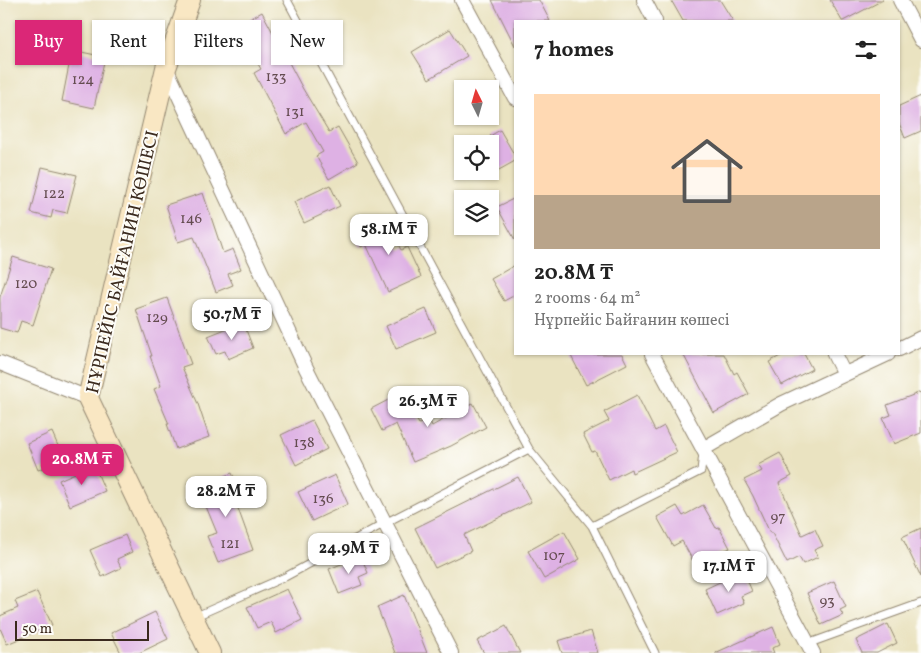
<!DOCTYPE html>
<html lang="en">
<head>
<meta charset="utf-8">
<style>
  body { margin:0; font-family:Vollkorn,serif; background:#f2f2f2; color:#222; height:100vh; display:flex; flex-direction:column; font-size:19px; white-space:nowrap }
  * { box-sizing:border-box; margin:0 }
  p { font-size:16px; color:#767676 }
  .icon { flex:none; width:28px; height:28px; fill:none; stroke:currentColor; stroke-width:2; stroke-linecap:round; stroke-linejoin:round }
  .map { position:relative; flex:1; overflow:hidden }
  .sheet { position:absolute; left:514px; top:20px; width:386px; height:335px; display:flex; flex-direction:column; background:#fff; border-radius:0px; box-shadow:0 1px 4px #0004 }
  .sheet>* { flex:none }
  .guide { position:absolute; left:15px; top:20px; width:424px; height:45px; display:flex; gap:10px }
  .needle { width:32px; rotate:355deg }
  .tools { position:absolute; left:454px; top:80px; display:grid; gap:10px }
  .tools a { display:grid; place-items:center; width:45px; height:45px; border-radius:0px; background:#fff; box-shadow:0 1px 4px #0004; font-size:25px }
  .scale { position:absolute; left:15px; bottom:12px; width:134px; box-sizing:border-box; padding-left:5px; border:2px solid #3b2a1e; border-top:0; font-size:14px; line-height:18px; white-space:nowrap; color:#3b2a1e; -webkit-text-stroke:4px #fdfcf7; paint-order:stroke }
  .price { position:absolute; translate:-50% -42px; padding:0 11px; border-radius:10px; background:#fff; color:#222; font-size:16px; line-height:32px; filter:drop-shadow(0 1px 2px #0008) }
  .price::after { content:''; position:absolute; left:50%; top:30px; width:15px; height:11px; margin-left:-8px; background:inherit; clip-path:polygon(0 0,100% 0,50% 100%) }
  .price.active { background:#db2777; color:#fff }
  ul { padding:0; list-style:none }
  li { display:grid; align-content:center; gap:10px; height:265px; padding:0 20px }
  li span { display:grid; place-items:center; height:155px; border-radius:0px; color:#555 }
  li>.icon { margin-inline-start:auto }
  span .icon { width:90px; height:90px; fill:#fffc; stroke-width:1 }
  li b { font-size:21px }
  h2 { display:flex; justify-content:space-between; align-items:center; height:60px; padding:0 20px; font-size:21px }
  .pill { padding:0 18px; border-radius:0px; background:#fff; box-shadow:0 1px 4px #0004; font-size:18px; line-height:45px }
  .pill.active { background:#db2777; color:#fff }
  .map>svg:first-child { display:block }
  .building { fill:#deb1e4 }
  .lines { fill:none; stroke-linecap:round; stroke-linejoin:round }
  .lane-casing { stroke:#928670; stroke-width:9 }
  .street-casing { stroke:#928670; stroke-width:16 }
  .secondary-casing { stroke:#928670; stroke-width:22 }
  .lane { stroke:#fff; stroke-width:7 }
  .street { stroke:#fff; stroke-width:14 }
  .secondary { stroke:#f9e7c3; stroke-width:20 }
  .labels { text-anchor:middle; stroke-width:4; stroke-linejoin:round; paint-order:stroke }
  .number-label { font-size:15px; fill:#644c50 }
  .street-label { font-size:18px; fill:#3b2a1e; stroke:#fdfcf7 }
</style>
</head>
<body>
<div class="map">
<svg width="921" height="653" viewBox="0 0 921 653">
  <rect width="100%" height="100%" fill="#fdfcf7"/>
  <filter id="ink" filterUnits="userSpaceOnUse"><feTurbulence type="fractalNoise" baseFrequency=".02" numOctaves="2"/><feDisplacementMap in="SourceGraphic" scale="10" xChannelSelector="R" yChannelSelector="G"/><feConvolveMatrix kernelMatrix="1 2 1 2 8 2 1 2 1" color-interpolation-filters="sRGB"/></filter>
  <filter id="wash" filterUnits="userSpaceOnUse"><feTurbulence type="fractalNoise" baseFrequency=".0096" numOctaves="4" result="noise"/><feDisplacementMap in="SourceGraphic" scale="20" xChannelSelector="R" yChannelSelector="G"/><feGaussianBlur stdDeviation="1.12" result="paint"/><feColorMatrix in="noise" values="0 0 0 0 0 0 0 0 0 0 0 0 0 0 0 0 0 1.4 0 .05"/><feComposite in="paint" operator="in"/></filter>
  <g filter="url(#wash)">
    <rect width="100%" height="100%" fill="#eae3c1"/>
    <g id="blocks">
      <path class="building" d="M492 0H539L550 21H515V46Z
        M671 0H720L733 21H683Z
        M830 0H883L843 21H842Z
        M262 12 303 89 329 132 338 127 358 162 329 179 316 156 323 152 306 122 286 134 254 73 261 69 236 27Z
        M450 29 467 56 429 79 412 52Z
        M72 50 105 57 94 108 62 101Z
        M921 96V131L905 138 899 123V106Z
        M500 130 515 156V161L490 175V136Z
        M42 167 77 175 67 213 53 210 51 218 31 213Z
        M330 185 340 206 304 223 294 202Z
        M203 193 223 253 233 249 241 269 228 274 233 285 216 292 194 237 178 242 166 205Z
        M515 198V240L497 207Z
        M385 219 401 250 407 247 421 277 388 292 366 244 361 247 354 234Z
        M13 257 51 269 33 325 21 321 17 333 0 328V297Z
        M515 265V295L504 301 491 279Z
        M167 298 191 364 182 367 198 404 209 437 176 449 167 424H169L154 389 161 386 150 356H152L136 309Z
        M426 309 436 332 396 349 386 326Z
        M243 322 253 348 228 359 225 351 216 354 208 336Z
        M570 354H622L627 364 586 385Z
        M683 354H724L734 374 737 372 749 394 714 413Z
        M784 354H804L812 369 782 385 769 362Z
        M921 392V433L894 444 883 418 891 415 887 405Z
        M637 395 655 431 664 426 677 452 632 473 631 469 609 480 595 451 592 452 583 434 609 421 604 412Z
        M392 398 395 403 405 398 419 424 429 419 432 426 473 403 486 427 451 446 413 462 396 424 382 431 371 409Z
        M312 420 327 449 296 465 281 435Z
        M52 432 64 460 38 470 27 443Z
        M780 453 792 476 779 483 802 535 815 529 823 546 814 550 818 557 803 564 799 557 787 563 772 533H770L753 496 744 480 762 471 758 465Z
        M94 465 105 491 70 506 59 480Z
        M232 473 244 500 236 503 253 550 218 563 207 536 217 533 198 487Z
        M335 475 348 504 312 521 298 492Z
        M518 477 531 502 464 535 471 551 435 568 415 528Z
        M703 505 716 528 719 527 730 548 696 566 682 541 673 546 657 517 677 506 683 516Z
        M921 528V577L902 537Z
        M564 531 580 559 544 579 528 551Z
        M125 535 132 552 117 559 121 568 102 577 90 550Z
        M361 556 368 573 359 577 362 585 339 594 329 569Z
        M743 571 752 591 741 596 744 603 717 615 705 589Z
        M834 581 846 607 840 610 843 615 821 625 807 593Z
        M287 589 302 620 276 633 271 622 257 628 247 607Z
        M37 592 52 625 7 644 0 628V616L18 608 15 601Z
        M404 595 427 653H395L377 607Z
        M155 612 168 639 139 653H121L111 633Z
        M888 624 897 643 877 653H862L856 640Z
        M506 626 520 653H484L477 641Z
        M773 627 780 644 772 648 774 653H715Z
        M591 631 598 653H562L558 641Z"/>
    </g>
  </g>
  <g filter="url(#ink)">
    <use href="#blocks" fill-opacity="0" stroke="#928670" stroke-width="1"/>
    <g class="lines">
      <g class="lane-casing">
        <path id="lane" d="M287 0 529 449 592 526 655 653
          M592 526 701 471 703 453
          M194 617 285 577 385 523 529 449
          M807 644 921 603"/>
      </g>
      <g class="street-casing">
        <path id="street" d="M462 0 515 98
          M644 0 655 21
          M900 0 921 40
          M166 68 306 368 451 653
          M899 349 921 338
          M652 354 813 653
          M834 354 844 374
          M0 363 88 398
          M703 449 781 404 888 354"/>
      </g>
      <g class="secondary-casing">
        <path id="secondary" d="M190 0 166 68 88 398 210 653"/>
      </g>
      <use href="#lane" class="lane"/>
      <use href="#street" class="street"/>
      <use href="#secondary" class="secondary"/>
    </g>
  </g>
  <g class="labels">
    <g class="number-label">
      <text x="276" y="81">133</text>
      <text x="83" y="84">124</text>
      <text x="295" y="116">131</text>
      <text x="54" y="198">122</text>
      <text x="191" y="223">146</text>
      <text x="26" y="288">120</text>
      <text x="157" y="322">129</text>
      <text x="304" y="447">138</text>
      <text x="323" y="503">136</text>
      <text x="778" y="521">97</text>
      <text x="230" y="548">121</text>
      <text x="554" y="560">107</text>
      <text x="827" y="605">93</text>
    </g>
    <g class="street-label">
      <text transform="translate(122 262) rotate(-77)" y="6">НҰРПЕЙІС БАЙҒАНИН КӨШЕСІ</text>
    </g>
  </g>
</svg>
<div class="tools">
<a><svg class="needle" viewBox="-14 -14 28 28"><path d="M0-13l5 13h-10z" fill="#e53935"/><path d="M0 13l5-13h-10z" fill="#767676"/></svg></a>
<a><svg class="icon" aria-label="locate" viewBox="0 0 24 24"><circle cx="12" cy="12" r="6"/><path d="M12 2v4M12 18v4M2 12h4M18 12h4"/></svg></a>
<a><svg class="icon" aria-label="layers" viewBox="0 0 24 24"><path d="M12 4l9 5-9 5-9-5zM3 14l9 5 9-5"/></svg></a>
</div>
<div class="scale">50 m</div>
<b class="price" style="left:389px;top:256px">58.1M ₸</b>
<b class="price" style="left:232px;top:341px">50.7M ₸</b>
<b class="price" style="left:428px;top:428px">26.3M ₸</b>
<b class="price active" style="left:82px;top:486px">20.8M ₸</b>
<b class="price" style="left:226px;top:518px">28.2M ₸</b>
<b class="price" style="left:349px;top:575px">24.9M ₸</b>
<b class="price" style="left:729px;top:593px">17.1M ₸</b>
<div class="guide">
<a class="pill active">Buy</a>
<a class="pill">Rent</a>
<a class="pill">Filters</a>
<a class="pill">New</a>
</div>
<section class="sheet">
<h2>7 homes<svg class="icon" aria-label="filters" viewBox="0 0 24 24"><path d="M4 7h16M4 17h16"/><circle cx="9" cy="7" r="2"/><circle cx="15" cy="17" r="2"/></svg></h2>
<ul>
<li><span style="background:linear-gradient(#ffd9b3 65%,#b9a48a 0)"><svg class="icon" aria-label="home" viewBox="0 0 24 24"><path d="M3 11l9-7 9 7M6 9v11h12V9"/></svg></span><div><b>20.8M ₸</b><p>2 rooms · 64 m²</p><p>Нұрпейіс Байғанин көшесі</p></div></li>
</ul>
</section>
</div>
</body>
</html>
